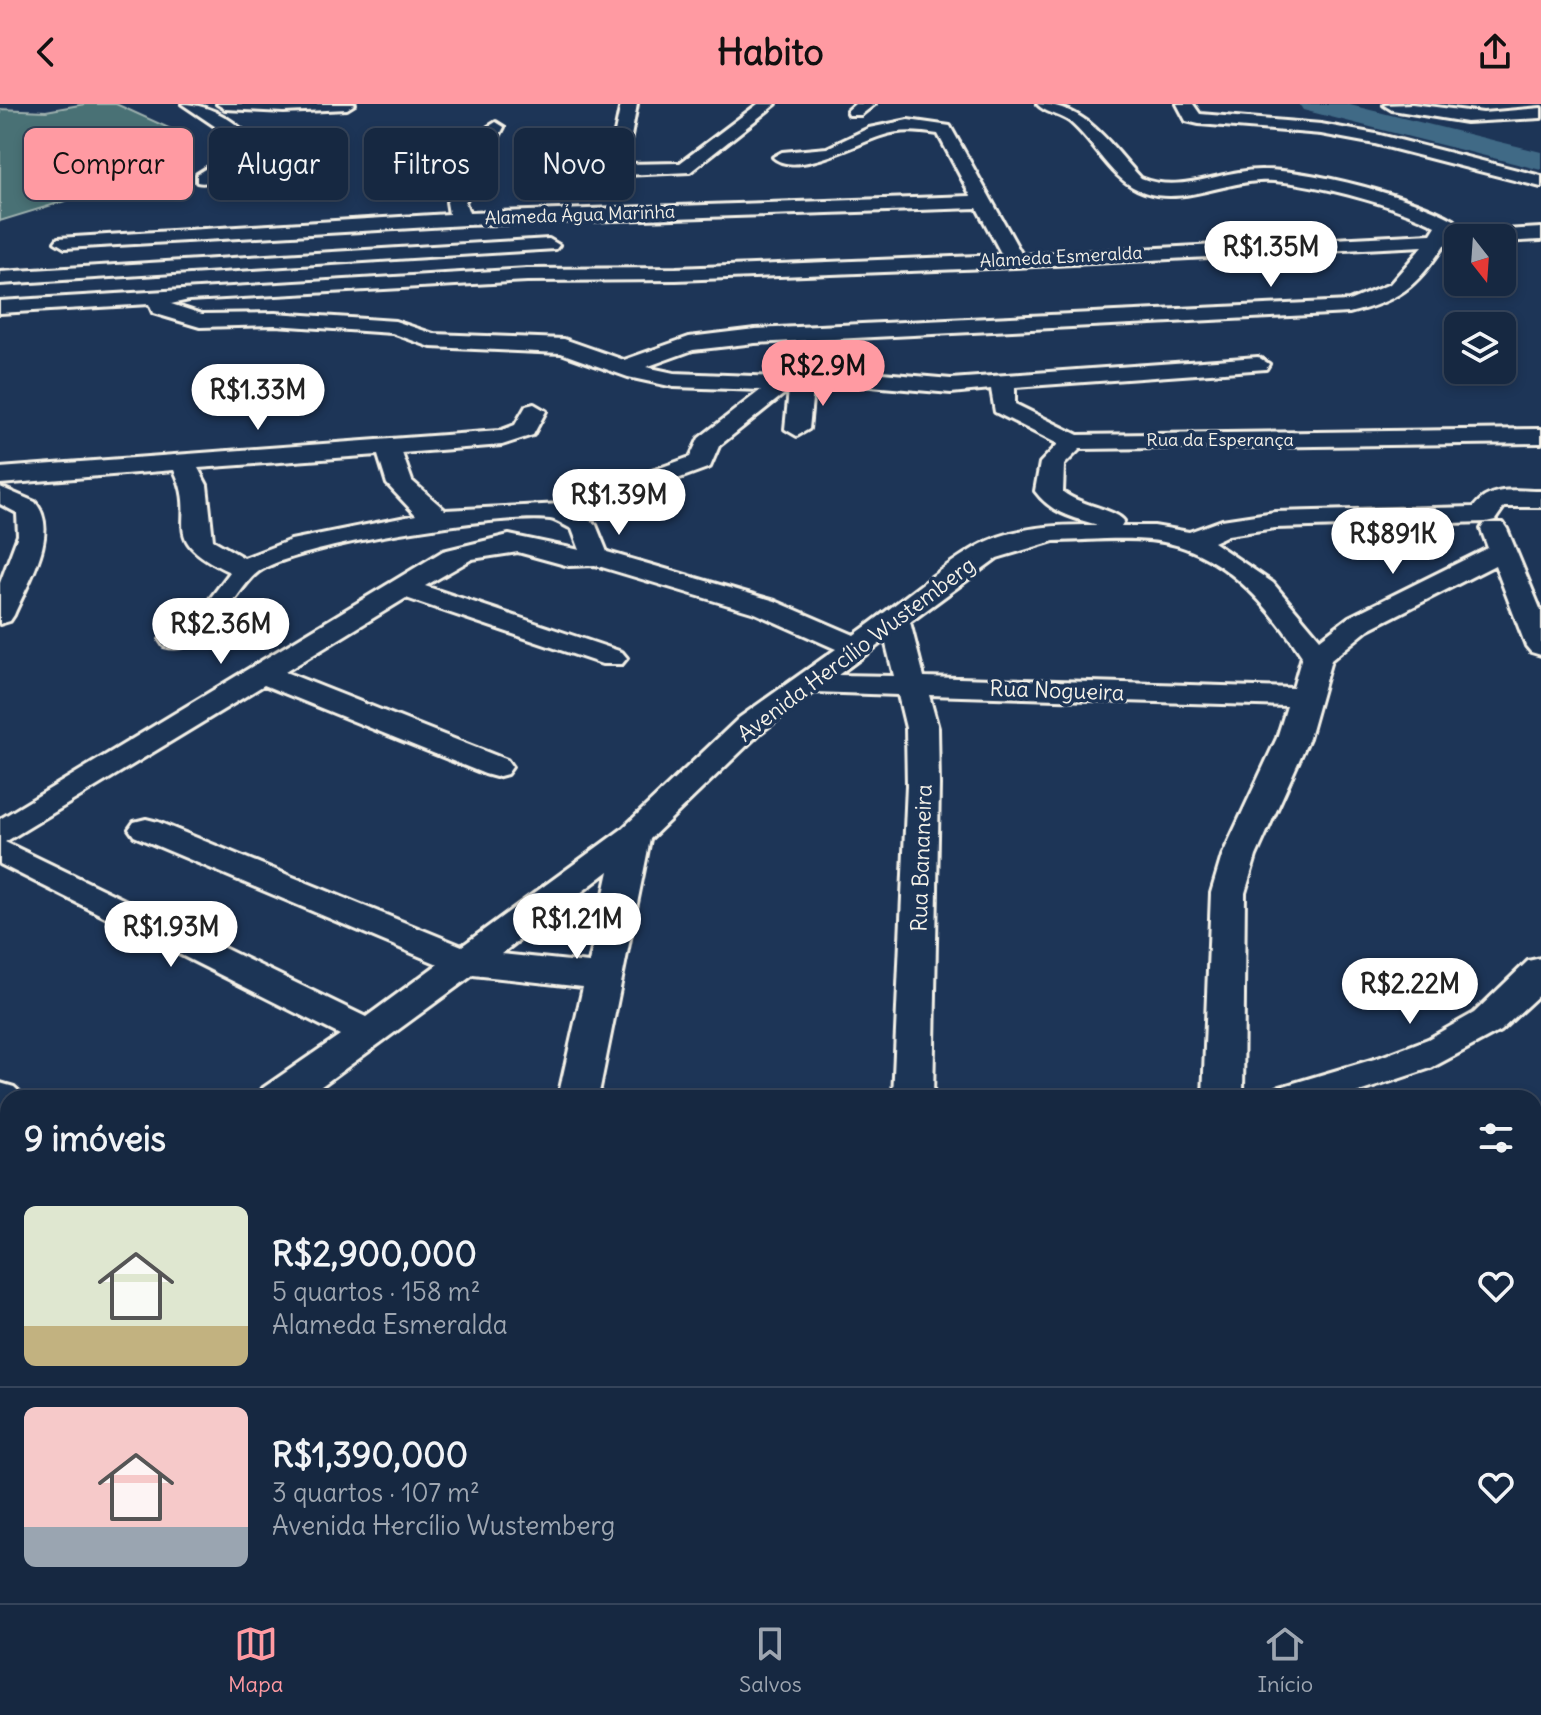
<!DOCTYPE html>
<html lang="pt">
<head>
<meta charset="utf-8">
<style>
  body { margin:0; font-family:Delius,sans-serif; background:#1f3048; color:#f1f3f6; height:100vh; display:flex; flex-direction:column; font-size:30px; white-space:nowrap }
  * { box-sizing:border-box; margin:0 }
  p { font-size:26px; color:#9ea6b1 }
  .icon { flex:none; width:44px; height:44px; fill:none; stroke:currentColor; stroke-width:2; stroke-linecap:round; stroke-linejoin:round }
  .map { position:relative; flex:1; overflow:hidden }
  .drawer { position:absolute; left:0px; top:986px; width:1542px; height:514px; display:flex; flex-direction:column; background:#162841; border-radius:24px 24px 0 0; box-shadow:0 4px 12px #0003,0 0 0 2px #35445a }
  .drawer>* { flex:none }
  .top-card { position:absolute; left:24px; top:24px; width:800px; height:72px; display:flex; gap:16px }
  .needle { width:52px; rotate:163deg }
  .buttons { position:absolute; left:1444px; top:120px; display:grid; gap:16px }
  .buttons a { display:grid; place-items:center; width:72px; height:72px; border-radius:12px; background:#162841; box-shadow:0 4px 12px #0003,0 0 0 2px #35445a; font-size:40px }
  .price { position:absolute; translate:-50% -68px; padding:0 18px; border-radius:28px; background:#fff; color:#222; font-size:26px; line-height:52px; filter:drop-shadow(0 2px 4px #0008) }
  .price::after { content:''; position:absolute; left:50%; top:48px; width:24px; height:18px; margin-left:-12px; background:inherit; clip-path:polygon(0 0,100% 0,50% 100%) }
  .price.current { background:#ff9aa2; color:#111 }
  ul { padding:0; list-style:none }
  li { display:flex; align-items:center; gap:24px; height:200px; padding:0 24px }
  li+li { border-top:2px solid #35445a }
  li span { display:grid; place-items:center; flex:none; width:224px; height:160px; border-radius:12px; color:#555 }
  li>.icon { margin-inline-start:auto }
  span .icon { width:96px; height:96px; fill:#fffc; stroke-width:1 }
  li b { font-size:34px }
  h2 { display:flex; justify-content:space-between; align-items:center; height:96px; padding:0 24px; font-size:34px }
  .chip { padding:0 28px; border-radius:12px; background:#162841; box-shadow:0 4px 12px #0003,0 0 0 2px #35445a; font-size:28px; line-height:72px }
  .chip.current { background:#ff9aa2; color:#111 }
  header { display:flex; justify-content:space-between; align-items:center; height:104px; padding:0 24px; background:#ff9aa2; color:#111; font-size:36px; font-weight:700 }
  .tab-bar { display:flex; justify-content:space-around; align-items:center; height:112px; border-top:2px solid #35445a; background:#162841; font-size:22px; color:#9ea6b1 }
  .tab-bar a { display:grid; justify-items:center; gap:4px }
  .tab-bar .current { color:#ff9aa2 }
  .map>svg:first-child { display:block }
  .green { fill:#497175; stroke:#9eb1ae; stroke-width:2 }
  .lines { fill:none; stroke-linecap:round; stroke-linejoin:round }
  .river { fill:#406b86; fill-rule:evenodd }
  .minor-casing { stroke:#f4f1e8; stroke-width:6 }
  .minor { fill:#1d3557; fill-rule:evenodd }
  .labels { text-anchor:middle; stroke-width:7; stroke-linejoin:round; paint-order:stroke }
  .far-street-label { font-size:18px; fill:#f4f1e8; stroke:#1d3557 }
  .street-label { font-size:22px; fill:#f4f1e8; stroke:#1d3557 }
</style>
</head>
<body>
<header><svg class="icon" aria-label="back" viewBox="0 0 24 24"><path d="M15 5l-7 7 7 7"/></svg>Habito<svg class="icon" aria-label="share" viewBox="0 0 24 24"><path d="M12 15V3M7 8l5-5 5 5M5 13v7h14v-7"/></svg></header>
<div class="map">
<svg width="1541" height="1499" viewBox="0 0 1541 1499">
  <rect width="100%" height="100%" fill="#1d3557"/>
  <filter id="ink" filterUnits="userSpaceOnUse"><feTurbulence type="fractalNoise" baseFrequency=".0125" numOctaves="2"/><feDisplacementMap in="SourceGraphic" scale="16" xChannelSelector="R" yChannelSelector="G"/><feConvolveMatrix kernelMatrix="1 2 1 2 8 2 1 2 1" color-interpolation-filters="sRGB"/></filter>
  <g filter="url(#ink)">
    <path class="green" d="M85 0H116L191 34 189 59 0 117V5L46 7Z"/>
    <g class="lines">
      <path class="river" d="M1299 0H1346L1541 48V66L1303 6Z"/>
      <g class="minor-casing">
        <path id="minor" d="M182 0C212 0 241 20 259 44 247 59 216 83 197 78V70L240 43 234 35Z
          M217 0H355L347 5 284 8 225 5Z
          M621 0H637L626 60 680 59 758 0H776L690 68 624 71 621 86 612 92 603 86Z
          M855 0H875L861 11H849L847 7Z
          M1037 0C1086 0 1110 41 1141 74 1183 91 1221 65 1263 66 1312 66 1411 92 1454 116L1457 120 1451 129 1541 124V136L1502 138V134H1458V140L1444 141C1416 184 1398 197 1349 209L755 239 693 246 646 263 674 269 783 273 859 267 951 275 1258 253 1269 260 1266 265 1015 283V300L1078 331 1541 325V339L1080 345 1064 361 1063 388C1079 401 1115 405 1124 417L1121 422H1154L1189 428 1222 416 1275 408 1474 403C1490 381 1518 387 1541 387V403H1504L1495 416 1486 418 1275 424 1228 431 1213 438 1273 479 1320 535 1349 513 1488 444 1481 425 1485 419H1503L1507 425 1541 507V551L1531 548 1526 542 1495 461 1369 525 1331 556 1309 634 1256 752 1245 789 1243 994H1203L1211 789 1222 752 1277 634 1287 602 929 591 938 624 939 681 933 994H893L907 681 906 624 898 591 814 588 761 628 650 735 598 994H558L583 883 473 871 305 994H257L263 984 340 931 0 760V715L443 447 509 431 580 446 572 425C565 422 557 416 550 415 503 409 294 441 258 468 232 488 211 554 164 542L160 536 164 530 203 504 230 468C153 432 201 420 174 366L0 380V364L499 327 515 321 526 302 534 300 546 307 533 331 502 341 402 349 412 377 445 406 561 400 690 353 699 334 761 286 674 283 628 273 561 249 431 243 392 229 275 221 200 223 153 209 149 200 0 209V197L527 165 676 164 1002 151 977 104 465 121 65 144 55 138 58 134 449 110 447 98 488 23 496 18 504 23 465 98 469 109 971 92 938 30C918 27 901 25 881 32 858 39 795 74 773 53L782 48 827 44 869 24 908 16 950 22 1022 151 1431 130 1436 122C1400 102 1299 74 1259 77 1220 79 1182 101 1144 88 1111 77 1095 38 1069 17 1059 10 1045 9 1037 0ZM1423 142 1390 180 1349 197 755 225 689 233 624 256 564 235 434 230 395 217 275 209 202 210 171 200 189 196 527 177 676 176 1015 163ZM859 281 951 289 991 285 995 308 1058 340 1040 359 1035 387C1051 409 1073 414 1098 421 1057 421 1013 422 976 443 933 468 894 503 854 531L775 497 607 448 596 421 582 410 710 363 719 342 789 286 785 325 797 332 809 325 813 285ZM378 351 387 380 416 411 291 436 244 454 213 436 207 381 198 364ZM1054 437C1094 437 1146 429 1185 444 1235 462 1274 509 1302 552L1293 584 924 573 910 518 997 454ZM518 448 569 462 595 461 755 509 836 545 739 614 622 725 462 842 158 718 146 715 134 718 129 725 134 732 438 860 366 913 5 738 264 581 485 670 496 673 507 670 512 663 507 656 285 568 406 494 602 560H622L627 554 622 548 425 482 472 455ZM885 536 894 572 838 571ZM609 767 589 859 501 850Z
          M1177 0H1193L1200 10 1321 20 1376 30 1541 72V83L1375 40 1321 30 1199 20 1186 17Z
          M1412 0 1483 9 1541 4V14L1466 18 1392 6 1384 1Z
          M549 135 559 141 556 145 0 180V168Z
          M0 383 35 398C61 428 27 480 14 511L10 517 0 520V479L18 431 17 409 0 400Z
          M1541 854V889L1500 927 1431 964 1341 994H1271L1277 984 1378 954 1428 935 1474 909 1528 857Z
          M0 979 14 983 26 994H8V1012L0 1010Z
          M0 1100 8 1102V1135L0 1133Z
          M1534 1171 1541 1172V1208L1534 1207Z
          M8 1187V1229L0 1231V1190Z
          M1534 1313 1541 1315V1357L1534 1355Z
          M10 1492H62L61 1499H9Z
          M445 1492H497L495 1499H443Z
          M791 1492H853L850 1499H788Z"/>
      </g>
      <use href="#minor" class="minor"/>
    </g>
  </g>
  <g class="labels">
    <g class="far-street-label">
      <text transform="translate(580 111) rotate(-2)" y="6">Alameda Água Marinha</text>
      <text transform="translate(1061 153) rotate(-3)" y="6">Alameda Esmeralda</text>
      <text x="1220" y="342">Rua da Esperança</text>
    </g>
    <g class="street-label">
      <text transform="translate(856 545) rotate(-37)" y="8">Avenida Hercílio Wustemberg</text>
      <text transform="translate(1057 586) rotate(2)" y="8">Rua Nogueira</text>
      <text transform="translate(921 754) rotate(-88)" y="8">Rua Bananeira</text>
    </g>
  </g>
</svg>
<div class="buttons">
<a><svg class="needle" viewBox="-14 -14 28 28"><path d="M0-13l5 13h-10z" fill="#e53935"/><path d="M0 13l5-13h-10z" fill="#9ea6b1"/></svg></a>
<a><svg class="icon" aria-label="layers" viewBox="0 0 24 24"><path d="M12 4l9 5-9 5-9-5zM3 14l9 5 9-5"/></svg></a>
</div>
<b class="price" style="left:1271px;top:185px">R$1.35M</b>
<b class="price current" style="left:823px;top:304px">R$2.9M</b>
<b class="price" style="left:258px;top:328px">R$1.33M</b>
<b class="price" style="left:619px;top:433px">R$1.39M</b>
<b class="price" style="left:1393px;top:472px">R$891K</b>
<b class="price" style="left:221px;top:562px">R$2.36M</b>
<b class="price" style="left:577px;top:857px">R$1.21M</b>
<b class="price" style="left:171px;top:865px">R$1.93M</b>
<b class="price" style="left:1410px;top:922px">R$2.22M</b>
<div class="top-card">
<a class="chip current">Comprar</a>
<a class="chip">Alugar</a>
<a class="chip">Filtros</a>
<a class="chip">Novo</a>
</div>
<section class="drawer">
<h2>9 imóveis<svg class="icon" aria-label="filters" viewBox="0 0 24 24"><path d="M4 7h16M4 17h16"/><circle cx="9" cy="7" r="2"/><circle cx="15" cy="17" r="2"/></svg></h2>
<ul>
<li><span style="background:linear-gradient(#dfe7d0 75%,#c2b280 0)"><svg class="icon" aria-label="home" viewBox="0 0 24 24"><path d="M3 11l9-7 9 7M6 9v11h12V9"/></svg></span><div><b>R$2,900,000</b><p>5 quartos · 158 m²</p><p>Alameda Esmeralda</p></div><svg class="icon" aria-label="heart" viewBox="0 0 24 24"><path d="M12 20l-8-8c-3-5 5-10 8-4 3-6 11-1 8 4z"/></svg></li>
<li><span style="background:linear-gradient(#f6c9c9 75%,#9aa5b1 0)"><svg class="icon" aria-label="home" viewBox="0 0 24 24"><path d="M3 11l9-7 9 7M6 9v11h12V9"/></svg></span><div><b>R$1,390,000</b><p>3 quartos · 107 m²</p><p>Avenida Hercílio Wustemberg</p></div><svg class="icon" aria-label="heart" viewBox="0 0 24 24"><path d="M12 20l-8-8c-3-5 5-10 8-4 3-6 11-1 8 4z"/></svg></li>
</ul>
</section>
</div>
<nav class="tab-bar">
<a class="current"><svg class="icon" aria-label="map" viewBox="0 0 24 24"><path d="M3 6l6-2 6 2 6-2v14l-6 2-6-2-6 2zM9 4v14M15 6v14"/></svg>Mapa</a>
<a><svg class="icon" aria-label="saved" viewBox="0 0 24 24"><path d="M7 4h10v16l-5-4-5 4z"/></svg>Salvos</a>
<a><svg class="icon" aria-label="home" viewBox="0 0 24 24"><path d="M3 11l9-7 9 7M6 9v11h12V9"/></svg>Início</a>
</nav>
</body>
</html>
